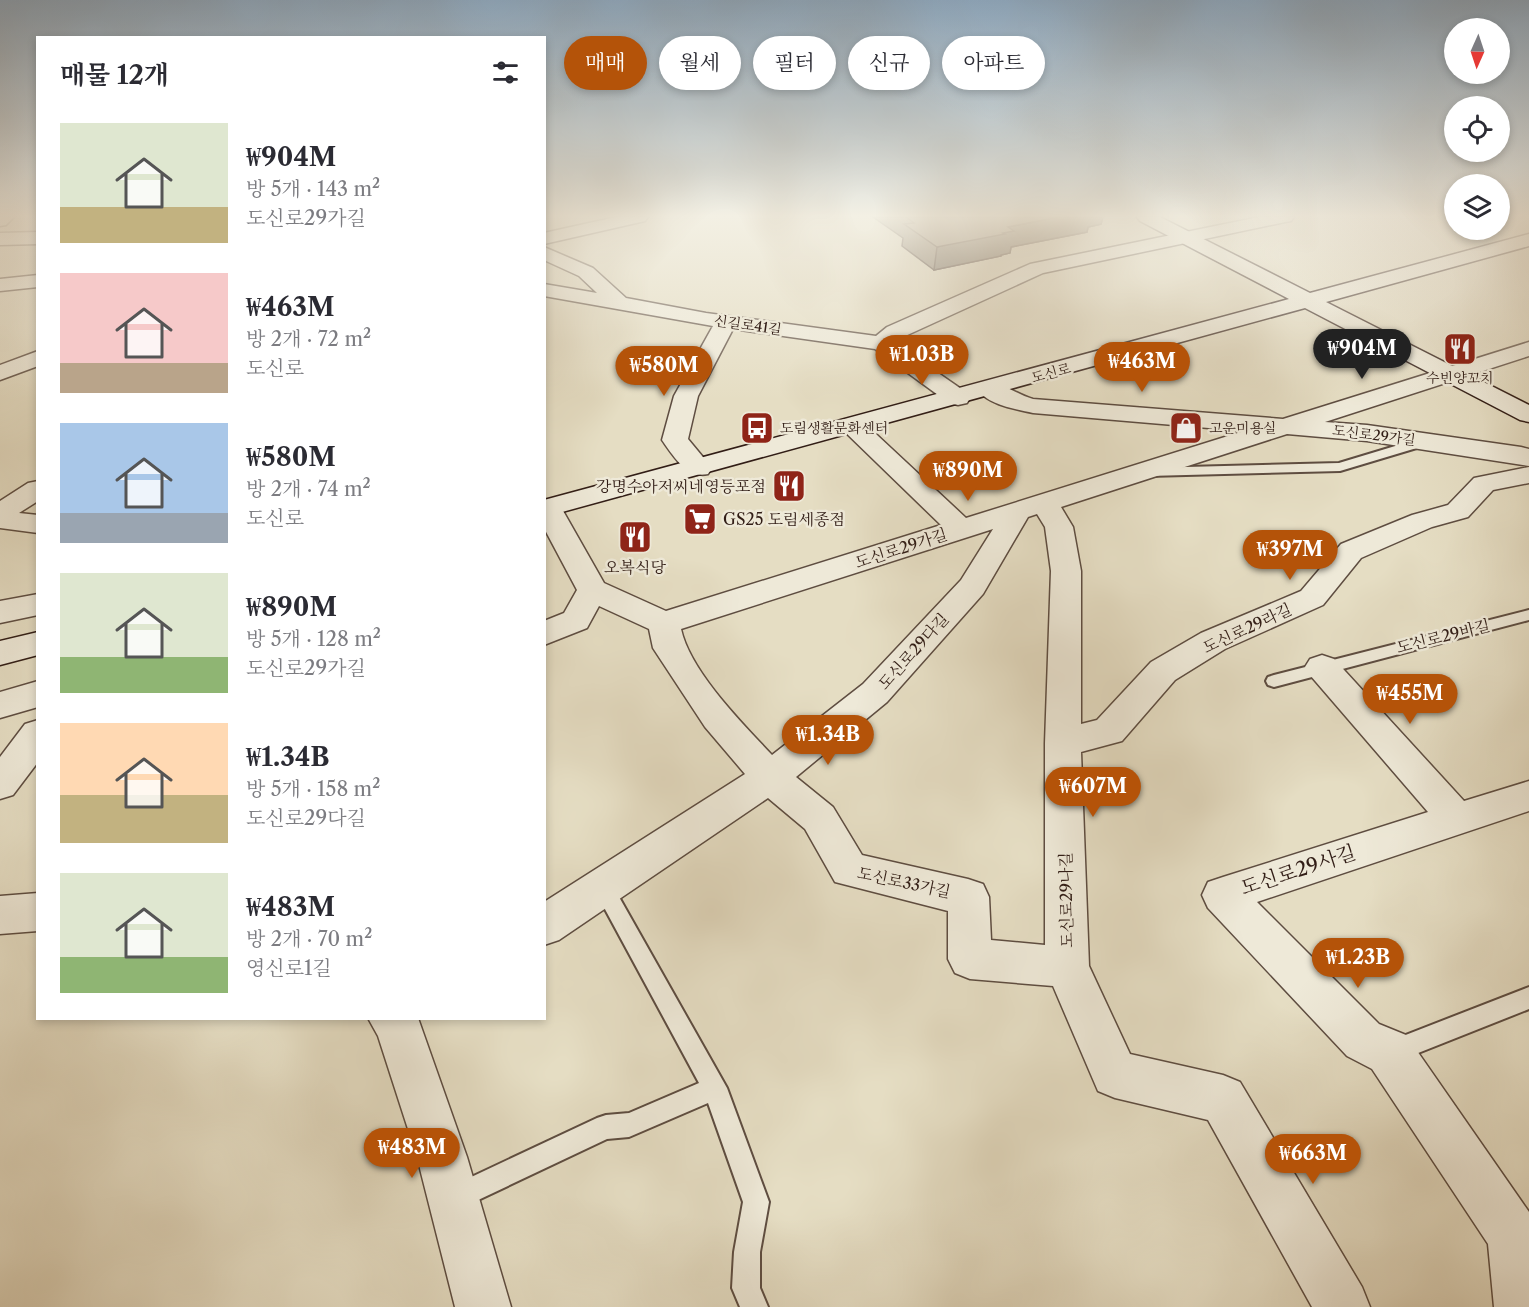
<!DOCTYPE html>
<html lang="ko">
<head>
<meta charset="utf-8">
<style>
  body { margin:0; font-family:"Libre Caslon Text","Noto Serif KR",serif; background:#f7f7f7; color:#2b2b33; height:100vh; display:flex; flex-direction:column; font-size:22px; white-space:nowrap }
  * { box-sizing:border-box; margin:0 }
  p { font-size:20px; color:#7c7c81 }
  .icon { flex:none; width:33px; height:33px; fill:none; stroke:currentColor; stroke-width:2; stroke-linecap:round; stroke-linejoin:round }
  .map { position:relative; flex:1; overflow:hidden }
  .sheet { position:absolute; left:36px; top:36px; width:510px; height:984px; display:flex; flex-direction:column; background:#fff; border-radius:0px; box-shadow:0 3px 9px #0003 }
  .sheet>* { flex:none }
  .banner { position:absolute; left:564px; top:36px; width:570px; height:54px; display:flex; gap:12px }
  .needle { width:39px; rotate:183deg }
  .tools { position:absolute; left:1444px; top:18px; display:grid; gap:12px }
  .tools a { display:grid; place-items:center; width:66px; height:66px; border-radius:50%; background:#fff; box-shadow:0 3px 9px #0003; font-size:30px }
  .price { position:absolute; translate:-50% -51px; padding:0 14px; border-radius:21px; background:#b45309; color:#fff; font-size:20px; line-height:39px; filter:drop-shadow(0 2px 3px #0008) }
  .price::after { content:''; position:absolute; left:50%; top:36px; width:18px; height:14px; margin-left:-9px; background:inherit; clip-path:polygon(0 0,100% 0,50% 100%) }
  .price.active { background:#222; color:#fff }
  ul { padding:0; list-style:none }
  li { display:flex; align-items:center; gap:18px; height:150px; padding:0 24px }
  li span { display:grid; place-items:center; flex:none; width:168px; height:120px; border-radius:0px; color:#555 }
  li>.icon { margin-inline-start:auto }
  span .icon { width:72px; height:72px; fill:#fffc; stroke-width:1 }
  li b { font-size:26px }
  h2 { display:flex; justify-content:space-between; align-items:center; height:72px; padding:0 24px; font-size:26px }
  .chip { padding:0 21px; border-radius:27px; background:#fff; box-shadow:0 3px 9px #0003; font-size:21px; line-height:54px }
  .chip.active { background:#b45309; color:#fff }
  .map>svg:first-child { display:block }
  .lines { fill:none; stroke-linecap:round; stroke-linejoin:round }
  .lane-casing { stroke:#5e4d41; stroke-width:4 }
  .street-casing { stroke:#5e4d41; stroke-width:3 }
  .secondary-casing { stroke:#311d16; stroke-width:3 }
  .lane { fill:#eee9d8; fill-rule:evenodd }
  .street { fill:#eee9d8; fill-rule:evenodd }
  .secondary { fill:#eee9d8; fill-rule:evenodd }
  .wall { fill:#7b6f60; stroke:#311d16; stroke-width:1.5 }
  .shaded-wall { fill:#645a4e; stroke:#311d16; stroke-width:1.5 }
  .building { fill:#8f8170; stroke:#311d16; stroke-width:1.5 }
  .labels { text-anchor:middle; stroke-width:5; stroke-linejoin:round; paint-order:stroke }
  .far-street-label { font-size:14px; fill:#311d16; stroke:#eee9d8 }
  .far-poi-label { font-size:14px; fill:#311d16; stroke:#eee9d8; text-anchor:start }
  .poi-label { font-size:16px; fill:#311d16; stroke:#eee9d8; text-anchor:end }
  .street-label { font-size:16px; fill:#311d16; stroke:#eee9d8 }
  .near-street-label { font-size:20px; fill:#311d16; stroke:#eee9d8 }
</style>
</head>
<body>
<div class="map">
<svg width="1529" height="1307" viewBox="0 0 1529 1307">
  <rect width="100%" height="100%" fill="#e5ddc3"/>
  <filter id="stains"><feTurbulence type="fractalNoise" baseFrequency=".00333" numOctaves="4"/><feColorMatrix values="0 0 0 0 .2 0 0 0 0 .09 0 0 0 0 .02 0 0 0 .5 -.17"/></filter>
  <radialGradient id="worn" r=".72"><stop offset=".6" stop-color="#630" stop-opacity="0"/><stop offset="1" stop-color="#630" stop-opacity=".3"/></radialGradient>
  <g class="lines">
    <g class="lane-casing">
      <path id="lane" d="M1425 437 1431 441 1430 444 1340 471 1148 476 1141 472 1148 468 1339 463Z
        M1529 610V620L1274 687 1268 685 1266 681 1268 677 1274 675Z
        M603 878 610 881 727 1088 769 1202 760 1252V1288L768 1307H740L732 1288 734 1252 743 1202 708 1103 629 1137 607 1139 457 1210 448 1206 444 1197 448 1188 597 1118 606 1115 629 1113 699 1083 593 887 596 881Z
        M1529 987V1009L1393 1063 1385 1059 1381 1051 1385 1043Z"/>
    </g>
    <g class="street-casing">
      <path id="street" d="M616 217H648L645 221 544 244V233Z
        M1259 217H1294L1291 221 1285 222 1043 273 903 337 895 343 967 393 970 398 967 403 958 405 949 403 875 349 733 329 698 396 688 439 712 468 708 474C687 479 674 457 662 440L674 396 713 326 544 296V284L597 293 579 276 544 260V247L593 268 626 298 706 313 876 336 887 327 1030 264Z
        M38 232V244L0 245V233Z
        M38 275V287L0 291V279Z
        M1529 342V356L1325 422 1367 425 1521 447 1529 449V466L1367 441 1287 434 1061 507 1073 527 1081 571V724L1097 720 1151 662 1201 633 1301 591 1341 544 1412 515 1448 505 1474 478 1529 467V483L1493 490 1468 517 1432 527 1361 558 1323 605 1225 649 1175 680 1122 741 1081 752 1089 966 1130 1054 1223 1075 1240 1082 1362 1287 1370 1307H1312L1208 1120 1115 1098 1098 1091 1053 986 970 979 955 973 948 959V911L835 882 805 829 768 798 559 940 544 945V902L745 774 705 727 653 648 649 629 599 606 587 628 544 645V621L564 613 577 590 544 528V500L558 502 604 583 666 611 941 525 844 431 840 426 844 421 853 418 862 421 966 518 1244 431 1033 413C1015 409 988 405 977 389L981 384C999 379 1015 394 1033 399L1283 419ZM1037 514 1045 527 1051 571 1045 743V945L991 940 989 897 983 884 968 879 862 855 833 807 796 777 887 702 983 594 1028 517ZM993 529 961 580 863 684 772 755C742 723 690 671 681 629Z
        M38 351V366L0 380V365Z
        M38 481V501L19 513 38 515V533L0 528V501L28 483Z
        M38 594V615L0 623V601Z
        M1322 655 1334 659 1464 801 1529 781V811L1257 902 1379 1024 1406 1035 1529 1212V1307H1494L1488 1244 1372 1069 1347 1056 1208 908 1202 895 1208 882 1223 877 1428 812 1310 675 1305 667 1310 659Z
        M38 681V707L0 718V692Z
        M38 720V762L13 795 0 799V757L25 724Z
        M38 893V931L0 934V896Z
        M368 1018H418L467 1157 511 1307H455L417 1157 378 1036Z"/>
    </g>
    <g class="secondary-casing">
      <path id="secondary" d="M0 217H14L6 225 0 226Z
        M1137 217H1160L1310 293 1529 234V246L1326 302 1529 405V422L1520 420 1305 308 544 517V500L1289 299 1140 221Z
        M38 632V655L0 665V641Z"/>
    </g>
    <use href="#lane" class="lane"/>
    <use href="#street" class="street"/>
    <use href="#secondary" class="secondary"/>
  </g>
  <path class="wall" d="M873 217H1103L1101 224 1088 227 1087 232 1011 247 1010 253 1001 255V256L934 270 902 246 903 238Z"/>
  <path class="shaded-wall" d="M1058 217H1103L1101 224 1088 227 1087 232 1011 247 1010 253 1001 255V256L934 270 937 247 1008 227Z"/>
  <path class="building" d="M906 217H1058L1008 227 1014 231 1003 233 1005 234 937 247 904 224 914 223Z"/>
  <linearGradient id="sky" x2="0" y2="1"><stop stop-color="#8eaac2"/><stop offset="0.54" stop-color="#f3f0e4"/><stop offset="1" stop-color="#f3f0e4" stop-opacity="0"/></linearGradient>
  <rect width="1529" height="400" fill="url(#sky)"/>
  <defs>
    <g id="restaurant-square" transform="scale(1.725)"><rect x="-9" y="-9" width="18" height="18" rx="4" fill="#8f2418" stroke="#eee9d8"/><path d="M-5-6h1v4h1v-4h1v4h1v-4h1v5L-1.5 .5V6h-2V.5L-5-1ZM5-6V6H3V1.5H1.5Q1.5-4 5-6Z" fill="#fff"/></g>
    <g id="bus-square" transform="scale(1.725)"><rect x="-9" y="-9" width="18" height="18" rx="4" fill="#8f2418" stroke="#eee9d8"/><path d="M-5-6H5V4H4V6H2V4H-2V6H-4V4H-5ZM-3.5-4V0h7V-4ZM-3.5 1.2v1.5H-2V1.2ZM2 1.2v1.5H3.5V1.2Z" fill="#fff"/></g>
    <g id="shop-square" transform="scale(1.725)"><rect x="-9" y="-9" width="18" height="18" rx="4" fill="#8f2418" stroke="#eee9d8"/><path d="M-5-2.5h2.3a2.7 3.5 0 0 1 5.4 0H5L5.5 6h-11ZM-1.5-2.5h3a1.5 2.3 0 0 0-3 0Z" fill="#fff"/></g>
    <g id="supermarket-square" transform="scale(1.725)"><rect x="-9" y="-9" width="18" height="18" rx="4" fill="#8f2418" stroke="#eee9d8"/><path d="M-6-5.5h2.5l.6 2H6L4.5 2H-2.5L-4.4-4H-6ZM-1.5 3.2a1.3 1.3 0 1 0 .1 0ZM3 3.2a1.3 1.3 0 1 0 .1 0Z" fill="#fff"/></g>
  </defs>
  <g fill-rule="evenodd">
    <use href="#restaurant-square" x="1460" y="349"/>
    <use href="#bus-square" x="757" y="428"/>
    <use href="#shop-square" x="1186" y="428"/>
    <use href="#restaurant-square" x="789" y="486"/>
    <use href="#supermarket-square" x="700" y="519"/>
    <use href="#restaurant-square" x="635" y="537"/>
  </g>
  <g class="labels">
    <g class="far-street-label">
      <text transform="translate(748 325) rotate(8)" y="5">신길로41길</text>
      <text transform="translate(1051 373) rotate(-15)" y="5">도신로</text>
      <text transform="translate(1374 435) rotate(7)" y="5">도신로29가길</text>
    </g>
    <g class="far-poi-label">
      <text x="1460" y="383" text-anchor="middle">수빈양꼬치</text>
      <text x="780" y="433">도림생활문화센터</text>
      <text x="1209" y="433">고운미용실</text>
    </g>
    <g class="poi-label">
      <text x="766" y="492">강명수아저씨네영등포점</text>
      <text x="723" y="525" text-anchor="start">GS25 도림세종점</text>
      <text x="635" y="573" text-anchor="middle">오복식당</text>
    </g>
    <g class="street-label">
      <text transform="translate(901 548) rotate(-18)" y="6">도신로29가길</text>
      <text transform="translate(1247 628) rotate(-25)" y="6">도신로29라길</text>
      <text transform="translate(1443 636) rotate(-14)" y="6">도신로29바길</text>
      <text transform="translate(913 651) rotate(-48)" y="6">도신로29다길</text>
      <text transform="translate(904 882) rotate(12)" y="6">도신로33가길</text>
      <text transform="translate(1066 900) rotate(-91)" y="6">도신로29나길</text>
    </g>
    <g class="near-street-label">
      <text transform="translate(1298 870) rotate(-18)" y="7">도신로29사길</text>
    </g>
  </g>
  <rect width="100%" height="100%" filter="url(#stains)"/>
  <rect width="100%" height="100%" fill="url(#worn)"/>
</svg>
<div class="tools">
<a><svg class="needle" viewBox="-14 -14 28 28"><path d="M0-13l5 13h-10z" fill="#e53935"/><path d="M0 13l5-13h-10z" fill="#7c7c81"/></svg></a>
<a><svg class="icon" aria-label="locate" viewBox="0 0 24 24"><circle cx="12" cy="12" r="6"/><path d="M12 2v4M12 18v4M2 12h4M18 12h4"/></svg></a>
<a><svg class="icon" aria-label="layers" viewBox="0 0 24 24"><path d="M12 4l9 5-9 5-9-5zM3 14l9 5 9-5"/></svg></a>
</div>
<b class="price active" style="left:1362px;top:380px">₩904M</b>
<b class="price" style="left:922px;top:386px">₩1.03B</b>
<b class="price" style="left:1142px;top:393px">₩463M</b>
<b class="price" style="left:664px;top:397px">₩580M</b>
<b class="price" style="left:968px;top:502px">₩890M</b>
<b class="price" style="left:1290px;top:581px">₩397M</b>
<b class="price" style="left:1410px;top:725px">₩455M</b>
<b class="price" style="left:828px;top:766px">₩1.34B</b>
<b class="price" style="left:1093px;top:818px">₩607M</b>
<b class="price" style="left:1358px;top:989px">₩1.23B</b>
<b class="price" style="left:412px;top:1179px">₩483M</b>
<b class="price" style="left:1313px;top:1185px">₩663M</b>
<div class="banner">
<a class="chip active">매매</a>
<a class="chip">월세</a>
<a class="chip">필터</a>
<a class="chip">신규</a>
<a class="chip">아파트</a>
</div>
<section class="sheet">
<h2>매물 12개<svg class="icon" aria-label="filters" viewBox="0 0 24 24"><path d="M4 7h16M4 17h16"/><circle cx="9" cy="7" r="2"/><circle cx="15" cy="17" r="2"/></svg></h2>
<ul>
<li><span style="background:linear-gradient(#dfe7d0 70%,#c2b280 0)"><svg class="icon" aria-label="home" viewBox="0 0 24 24"><path d="M3 11l9-7 9 7M6 9v11h12V9"/></svg></span><div><b>₩904M</b><p>방 5개 · 143 m²</p><p>도신로29가길</p></div></li>
<li><span style="background:linear-gradient(#f6c9c9 75%,#b9a48a 0)"><svg class="icon" aria-label="home" viewBox="0 0 24 24"><path d="M3 11l9-7 9 7M6 9v11h12V9"/></svg></span><div><b>₩463M</b><p>방 2개 · 72 m²</p><p>도신로</p></div></li>
<li><span style="background:linear-gradient(#a9c7e8 75%,#9aa5b1 0)"><svg class="icon" aria-label="home" viewBox="0 0 24 24"><path d="M3 11l9-7 9 7M6 9v11h12V9"/></svg></span><div><b>₩580M</b><p>방 2개 · 74 m²</p><p>도신로</p></div></li>
<li><span style="background:linear-gradient(#dfe7d0 70%,#8fb573 0)"><svg class="icon" aria-label="home" viewBox="0 0 24 24"><path d="M3 11l9-7 9 7M6 9v11h12V9"/></svg></span><div><b>₩890M</b><p>방 5개 · 128 m²</p><p>도신로29가길</p></div></li>
<li><span style="background:linear-gradient(#ffd9b3 60%,#c2b280 0)"><svg class="icon" aria-label="home" viewBox="0 0 24 24"><path d="M3 11l9-7 9 7M6 9v11h12V9"/></svg></span><div><b>₩1.34B</b><p>방 5개 · 158 m²</p><p>도신로29다길</p></div></li>
<li><span style="background:linear-gradient(#dfe7d0 70%,#8fb573 0)"><svg class="icon" aria-label="home" viewBox="0 0 24 24"><path d="M3 11l9-7 9 7M6 9v11h12V9"/></svg></span><div><b>₩483M</b><p>방 2개 · 70 m²</p><p>영신로1길</p></div></li>
</ul>
</section>
</div>
</body>
</html>
